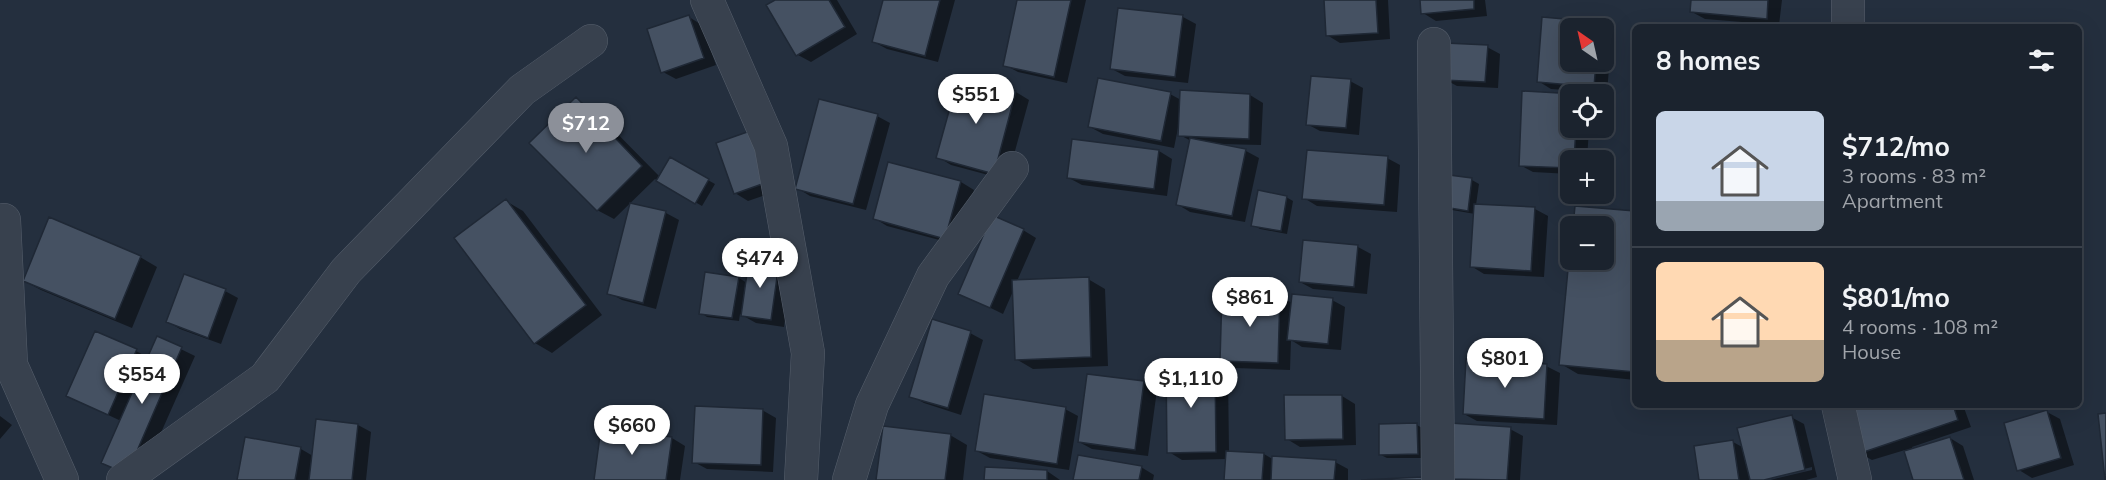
<!DOCTYPE html>
<html lang="en">
<head>
<meta charset="utf-8">
<style>
  body { margin:0; font-family:Mulish,sans-serif; background:#242b36; color:#f1f3f6; height:100vh; display:flex; flex-direction:column; font-size:22px; white-space:nowrap }
  * { box-sizing:border-box; margin:0 }
  p { font-size:20px; color:#a0a4aa }
  .icon { flex:none; width:33px; height:33px; fill:none; stroke:currentColor; stroke-width:2; stroke-linecap:round; stroke-linejoin:round }
  .map { position:relative; flex:1; overflow:hidden }
  .sheet { position:absolute; left:1632px; top:24px; width:450px; height:384px; display:flex; flex-direction:column; background:#1b232e; border-radius:9px; box-shadow:0 6px 24px #0002,0 0 0 2px #39404a }
  .sheet>* { flex:none }
  .needle { width:39px; rotate:326deg }
  .tools { position:absolute; left:1560px; top:18px; display:grid; gap:12px }
  .tools a { display:grid; place-items:center; width:54px; height:54px; border-radius:9px; background:#1b232e; box-shadow:0 6px 24px #0002,0 0 0 2px #39404a; font-size:30px }
  .price { position:absolute; translate:-50% -51px; padding:0 14px; border-radius:21px; background:#fff; color:#222; font-size:20px; line-height:39px; filter:drop-shadow(0 2px 3px #0008) }
  .price::after { content:''; position:absolute; left:50%; top:36px; width:18px; height:14px; margin-left:-9px; background:inherit; clip-path:polygon(0 0,100% 0,50% 100%) }
  .price.current { background:#8c9099; color:#fff }
  ul { padding:0; list-style:none }
  li { display:flex; align-items:center; gap:18px; height:150px; padding:0 24px }
  li+li { border-top:2px solid #39404a }
  li span { display:grid; place-items:center; flex:none; width:168px; height:120px; border-radius:9px; color:#555 }
  li>.icon { margin-inline-start:auto }
  span .icon { width:72px; height:72px; fill:#fffc; stroke-width:1 }
  li b { font-size:26px }
  h2 { display:flex; justify-content:space-between; align-items:center; height:72px; padding:0 24px; font-size:26px }
  .map>svg:first-child { display:block }
  .shadow { fill:#0007; fill-rule:evenodd }
  .building { fill:#455162; stroke:#1f2835; stroke-width:1.5 }
  .lines { fill:none; stroke-linecap:round; stroke-linejoin:round }
  .minor-casing { stroke:#565f6c; stroke-width:34 }
  .minor { stroke:#38414e; stroke-width:33 }
</style>
</head>
<body>
<div class="map">
<svg width="2106" height="480" viewBox="0 0 2106 480">
  <rect width="100%" height="100%" fill="#242f3e"/>
  <path class="shadow" d="M778 0H837L857 34 811 62 798 55Z
    M885 0H955L938 62 887 49 874 42Z
    M1018 0H1086L1067 83 1018 72 1005 65Z
    M1325 0H1388L1390 39 1340 43 1327 35Z
    M1422 0H1485L1487 16 1436 21 1423 13Z
    M1693 0H1782L1779 25 1705 19 1692 12Z
    M689 17 702 25 716 65 676 79 663 72Z
    M1183 17 1196 24 1188 83 1125 76 1112 69Z
    M1544 19 1599 23 1612 31 1607 93 1551 89 1538 81ZM1570 28H1604V62H1570Z
    M1487 47 1500 54 1498 88 1457 86 1444 79Z
    M960 77 1016 92 1029 100 1007 180 951 165 938 157Z
    M1350 81 1363 88 1359 135 1320 131 1307 124Z
    M1182 92 1250 95 1263 103 1261 145 1219 144V146L1246 151 1259 158 1245 222 1190 212 1177 204 1191 141 1180 135V128H1178L1174 148 1103 134 1090 127 1170 94 1181 100Z
    M1524 93 1570 95V128H1589L1587 160H1570V174L1533 172 1520 165Z
    M576 99 593 109 660 177 670 159 715 184 702 206 655 179 614 219 597 210Z
    M877 116 890 123 866 210 810 196 797 188Z
    M749 133 780 190 748 201 735 193Z
    M1159 151 1172 159 1167 196 1082 185 1069 178Z
    M1387 158 1400 165 1397 212 1317 206 1304 198Z
    M1450 176 1472 180 1479 184 1476 205 1535 209 1548 216 1544 277 1484 274 1471 266 1475 214 1452 210 1445 206Z
    M961 182 974 190 958 245 887 226 874 218Z
    M1286 197 1293 201 1287 234 1260 229 1253 225Z
    M506 201 523 211 602 315 552 353 535 343Z
    M631 204 666 213 679 220 656 309 622 300 609 293Z
    M1576 207 1635 213V380L1578 374 1561 364 1571 260H1604V226H1574Z
    M1023 230 1036 238 1017 281 1088 279 1105 289 1108 366 1033 369 1016 359 1014 289 1003 314 960 293Z
    M1358 247 1371 254 1367 294 1313 289 1300 282Z
    M140 257 157 267 132 328 41 290 24 281Z
    M750 261 791 272 784 327 756 323 740 314 739 321 707 317 701 313 739 278 747 283Z
    M225 291 238 298 221 344 180 329 168 322Z
    M1280 296 1292 303 1332 300 1345 307 1341 350 1302 347 1291 340 1290 370 1234 368 1221 361Z
    M970 333 983 340 961 415 924 403 911 396Z
    M158 338 195 356 140 480 121 421 68 396 136 351 149 358Z
    M1546 366 1560 373 1557 425 1477 421 1464 414Z
    M1215 367 1228 375 1229 452 1264 454 1274 460 1335 462 1348 469V480H1225L1227 459 1182 460 1169 452 1168 368Z
    M1088 376 1144 383 1157 390 1148 456 1092 449 1079 442Z
    M1342 396 1355 404 1356 445 1300 447 1287 439Z
    M1868 405H1963L1971 427 1912 447 1913 450 1950 438 1963 446 1974 480H1914L1905 450 1872 460 1859 453Z
    M1065 409 1078 416 1069 470 990 458 977 451Z
    M762 410 776 418 773 472 707 469 694 462Z
    M2047 412 2060 419 2074 465 2032 478 2019 470Z
    M0 416 12 425 0 439Z
    M1791 417 1804 424 1817 477 1806 480H1770L1812 470V467L1761 480H1700L1733 442 1744 448Z
    M358 425 371 432 366 480H238L247 438 301 449 313 456Z
    M1417 425 1424 429V458H1387L1381 455Z
    M1510 429 1523 436 1520 480H1451Z
    M950 435 967 445 963 480H878Z
    M672 438 685 446 680 480H595Z
    M1141 467 1154 475 1153 480H1075Z
    M1047 471 1060 480H986Z"/>
  <path class="building" d="M775 0H829L845 27 796 56 766 5Z
    M883 0H940L925 56 872 42Z
    M1017 0H1071L1054 77 1003 66Z
    M1324 0H1376L1378 33 1326 36Z
    M1420 0H1474V9L1421 14Z
    M1691 0H1768L1767 19 1690 12Z
    M1118 8 1183 15 1175 77 1110 69Z
    M689 15 704 58 661 73 647 29Z
    M1542 17 1599 22V28H1570V62H1596L1594 87 1537 82Z
    M1445 43 1488 45 1485 82 1443 80Z
    M959 75 1016 91 994 174 936 158Z
    M1311 76 1351 79 1346 128 1306 125Z
    M1098 78 1171 92 1161 141 1088 127Z
    M1180 90 1250 94 1249 139 1178 136Z
    M1522 91 1577 94H1570V128H1576L1574 160H1570V168L1519 166Z
    M576 97 642 166 597 211 529 143Z
    M819 99 878 114 853 204 795 189Z
    M750 131 768 182 734 194 716 143Z
    M1190 138 1246 149 1232 216 1176 205Z
    M1072 139 1159 150 1154 189 1067 178Z
    M1307 150 1388 156 1384 205 1302 199Z
    M670 157 709 179 695 204 656 181Z
    M888 162 961 181 945 239 873 219Z
    M1449 175 1472 178 1468 211 1444 207Z
    M1258 190 1287 196 1281 231 1251 226Z
    M506 199 586 305 534 344 454 238Z
    M630 203 666 211 643 303 607 294Z
    M1474 204 1535 207 1531 271 1470 267Z
    M1575 206 1635 211V372L1559 365 1570 248V260H1604V226H1573Z
    M992 215 1024 229 990 308 958 294Z
    M49 217 141 256 115 319 23 281Z
    M1303 240 1358 245 1354 287 1299 282Z
    M749 259 779 263 771 320 741 316Z
    M705 272 739 277 732 318 699 314Z
    M184 274 226 289 208 338 166 322Z
    M1089 277 1091 357 1015 360 1012 280Z
    M1222 292 1280 294 1278 363 1220 361Z
    M1292 294 1333 298 1328 344 1287 340Z
    M932 319 971 331 948 408 909 397Z
    M95 331 137 349 108 415 66 396Z
    M157 336 182 347 127 474 101 463Z
    M1466 359 1547 364 1544 419 1463 414Z
    M1215 366 1216 452 1167 453 1166 367Z
    M1087 374 1144 381 1135 450 1078 442Z
    M984 394 1066 407 1057 464 975 451Z
    M1284 395H1342L1343 439 1285 440Z
    M1863 405H1953L1958 420 1858 454 1844 412Z
    M695 406 763 409 761 465 692 463Z
    M2047 410 2061 458 2017 471 2004 423Z
    M2106 413V480H2105L2098 414Z
    M1792 415 1805 470 1764 480H1750L1737 428Z
    M316 419 358 424 352 480H309Z
    M1417 423 1418 454 1379 455V424Z
    M1450 423 1511 427 1507 480 1447 479Z
    M883 426 951 434 945 480H876Z
    M601 428 672 437 666 480H594Z
    M245 437 301 447 295 480H237Z
    M1950 437 1964 480H1913L1904 451Z
    M1733 440 1739 480H1699L1694 446Z
    M1226 451 1264 453 1262 480H1224Z
    M1078 455 1142 466 1139 480H1073Z
    M1272 456 1336 460 1334 480H1271Z
    M985 467 1047 470V480H984Z
    M1422 477V480H1361Z"/>
  <g class="lines">
    <g class="minor-casing">
      <path id="minor" d="M707 0 771 146 808 353 801 480
        M1848 27V0
        M1434 44 1438 480
        M4 220 11 365 62 480
        M1838 405 1855 480
        M123 480 265 378 346 271 522 90 591 41
        M849 480 872 405 933 276 1012 168"/>
    </g>
    <use href="#minor" class="minor"/>
  </g>
</svg>
<div class="tools">
<a><svg class="needle" viewBox="-14 -14 28 28"><path d="M0-13l5 13h-10z" fill="#e53935"/><path d="M0 13l5-13h-10z" fill="#a0a4aa"/></svg></a>
<a><svg class="icon" aria-label="locate" viewBox="0 0 24 24"><circle cx="12" cy="12" r="6"/><path d="M12 2v4M12 18v4M2 12h4M18 12h4"/></svg></a>
<a>+</a>
<a>−</a>
</div>
<b class="price" style="left:976px;top:125px">$551</b>
<b class="price current" style="left:586px;top:154px">$712</b>
<b class="price" style="left:760px;top:289px">$474</b>
<b class="price" style="left:1250px;top:328px">$861</b>
<b class="price" style="left:1505px;top:389px">$801</b>
<b class="price" style="left:142px;top:405px">$554</b>
<b class="price" style="left:1191px;top:409px">$1,110</b>
<b class="price" style="left:632px;top:456px">$660</b>
<section class="sheet">
<h2>8 homes<svg class="icon" aria-label="filters" viewBox="0 0 24 24"><path d="M4 7h16M4 17h16"/><circle cx="9" cy="7" r="2"/><circle cx="15" cy="17" r="2"/></svg></h2>
<ul>
<li><span style="background:linear-gradient(#c9d6e8 75%,#9aa5b1 0)"><svg class="icon" aria-label="home" viewBox="0 0 24 24"><path d="M3 11l9-7 9 7M6 9v11h12V9"/></svg></span><div><b>$712/mo</b><p>3 rooms · 83 m²</p><p>Apartment</p></div></li>
<li><span style="background:linear-gradient(#ffd9b3 65%,#b9a48a 0)"><svg class="icon" aria-label="home" viewBox="0 0 24 24"><path d="M3 11l9-7 9 7M6 9v11h12V9"/></svg></span><div><b>$801/mo</b><p>4 rooms · 108 m²</p><p>House</p></div></li>
</ul>
</section>
</div>
</body>
</html>
